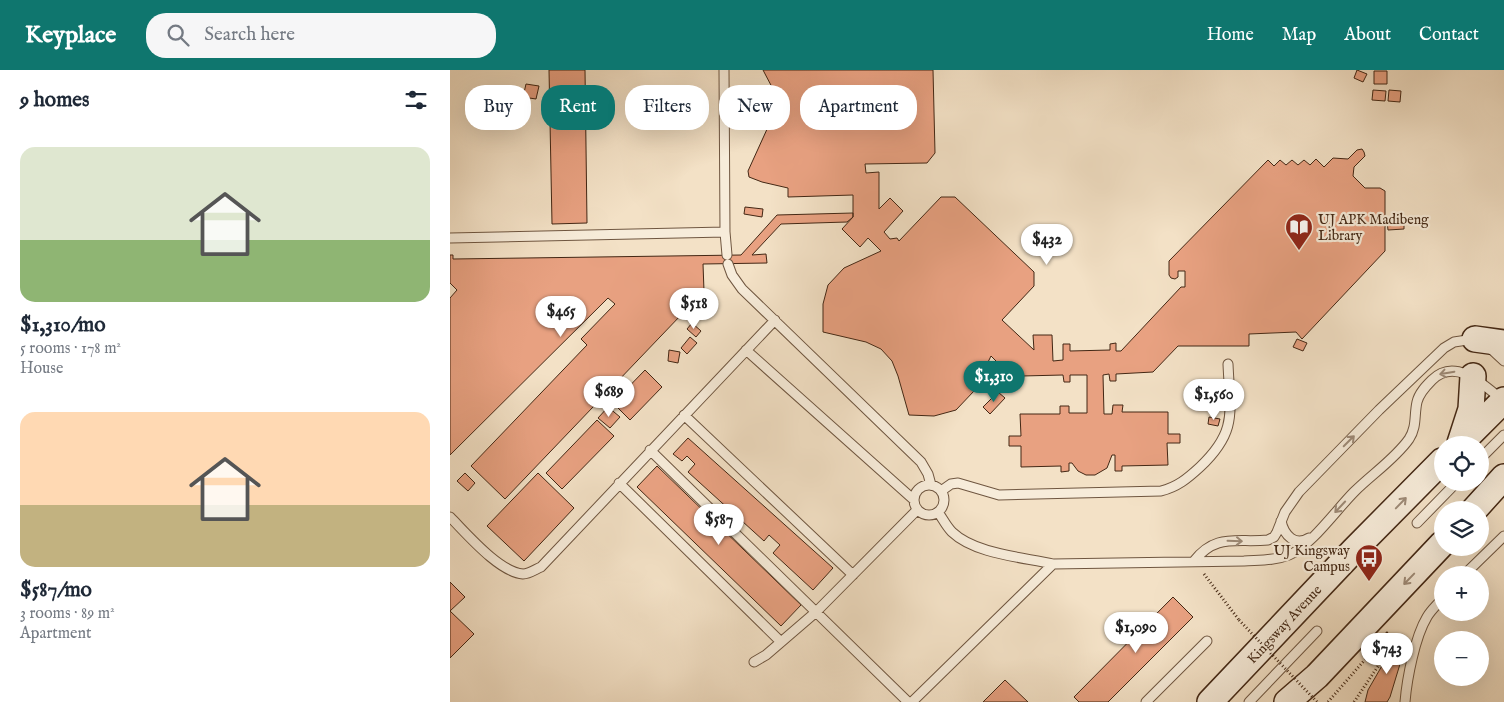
<!DOCTYPE html>
<html lang="en">
<head>
<meta charset="utf-8">
<style>
  body { margin:0; font-family:"IM FELL English",serif; background:#f6f6f7; color:#1f2937; height:100vh; display:flex; flex-direction:column; font-size:19px; white-space:nowrap }
  * { box-sizing:border-box; margin:0 }
  p { font-size:16px; color:#747a83 }
  .icon { flex:none; width:28px; height:28px; fill:none; stroke:currentColor; stroke-width:2; stroke-linecap:round; stroke-linejoin:round }
  .map { position:relative; flex:1; overflow:hidden }
  .side { display:flex; flex-direction:column; background:#fff; width:450px }
  .side>* { flex:none }
  .hud { position:absolute; left:15px; top:15px; width:475px; height:45px; display:flex; gap:10px }
  .tools { position:absolute; left:984px; top:366px; display:grid; gap:10px }
  .tools a { display:grid; place-items:center; width:55px; height:55px; border-radius:50%; background:#fff; box-shadow:0 5px 20px #0002; font-size:25px }
  .price { position:absolute; translate:-50% -42px; padding:0 11px; border-radius:18px; background:#fff; color:#222; font-size:16px; line-height:32px; filter:drop-shadow(0 1px 2px #0008) }
  .price::after { content:''; position:absolute; left:50%; top:30px; width:15px; height:11px; margin-left:-8px; background:inherit; clip-path:polygon(0 0,100% 0,50% 100%) }
  .price.active { background:#0f766e; color:#fff }
  ul { padding:0; list-style:none }
  li { display:grid; align-content:center; gap:10px; height:265px; padding:0 20px }
  li span { display:grid; place-items:center; height:155px; border-radius:15px; color:#555 }
  li>.icon { margin-inline-start:auto }
  span .icon { width:90px; height:90px; fill:#fffc; stroke-width:1 }
  li b { font-size:21px }
  h2 { display:flex; justify-content:space-between; align-items:center; height:60px; padding:0 20px; font-size:21px }
  .chip { padding:0 18px; border-radius:20px; background:#fff; box-shadow:0 5px 20px #0002; font-size:18px; line-height:45px }
  .chip.active { background:#0f766e; color:#fff }
  header { display:flex; align-items:center; gap:30px; box-sizing:border-box; height:70px; padding:0 25px; background:#0f766e; color:#fff }
  header strong { font-size:24px }
  nav { display:flex; gap:28px; margin-inline-start:auto; font-size:18px }
  .search { width:350px; height:45px; background:#f6f6f7; display:flex; align-items:center; gap:12px; box-sizing:border-box; padding:0 18px; border-radius:20px; color:#747a83; font-size:19px }
  main { display:flex; flex:1; min-height:0 }
  .map>svg:first-child { display:block }
  .building { fill:#e8a181; stroke:#432714 }
  .lines { fill:none; stroke-linecap:round; stroke-linejoin:round }
  .lane-casing { stroke:#6f5640; stroke-width:11 }
  .secondary-casing { stroke:#432714; stroke-width:28 }
  .path { stroke:#432714; stroke-width:3; stroke-dasharray:1 2.5; stroke-linecap:butt }
  .lane { stroke:#f7ecda; stroke-width:9 }
  .secondary { stroke:#f7ecda; stroke-width:25 }
  .path-bridge { stroke:#432714; stroke-width:3; stroke-dasharray:1 2.5; stroke-linecap:butt }
  .oneway { stroke:#9d8a77 }
  .labels { text-anchor:middle; stroke-width:4.5; stroke-linejoin:round; paint-order:stroke }
  .poi-label { font-size:14px; fill:#432714; stroke:#f7ecda; text-anchor:start }
  .street-label { font-size:14px; fill:#432714; stroke:#f7ecda }
</style>
</head>
<body>
<header>
<strong>Keyplace</strong>
<div class="search"><svg class="icon" aria-label="search" viewBox="0 0 24 24"><circle cx="10" cy="10" r="6"/><path d="M15 15l6 6"/></svg>Search here</div>
<nav><a>Home</a><a>Map</a><a>About</a><a>Contact</a></nav>
</header>
<main>
<section class="side">
<h2>9 homes<svg class="icon" aria-label="filters" viewBox="0 0 24 24"><path d="M4 7h16M4 17h16"/><circle cx="9" cy="7" r="2"/><circle cx="15" cy="17" r="2"/></svg></h2>
<ul>
<li><span style="background:linear-gradient(#dfe7d0 60%,#8fb573 0)"><svg class="icon" aria-label="home" viewBox="0 0 24 24"><path d="M3 11l9-7 9 7M6 9v11h12V9"/></svg></span><div><b>$1,310/mo</b><p>5 rooms · 178 m²</p><p>House</p></div></li>
<li><span style="background:linear-gradient(#ffd9b3 60%,#c2b280 0)"><svg class="icon" aria-label="home" viewBox="0 0 24 24"><path d="M3 11l9-7 9 7M6 9v11h12V9"/></svg></span><div><b>$587/mo</b><p>3 rooms · 89 m²</p><p>Apartment</p></div></li>
</ul>
</section>
<div class="map">
<svg width="1054" height="632" viewBox="0 0 1054 632">
  <rect width="100%" height="100%" fill="#f3e1c6"/>
  <filter id="stains"><feTurbulence type="fractalNoise" baseFrequency=".004" numOctaves="4"/><feColorMatrix values="0 0 0 0 .2 0 0 0 0 .09 0 0 0 0 .02 0 0 0 .5 -.17"/></filter>
  <radialGradient id="worn" r=".72"><stop offset=".6" stop-color="#630" stop-opacity="0"/><stop offset="1" stop-color="#630" stop-opacity=".3"/></radialGradient>
  <path class="building" d="M99 0H135L137 153 102 154Z
    M313 0H483L485 83 477 93 415 94 416 103 429 102V139L440 128 453 141 434 162 440 169 447 168 449 171 491 127H505L584 202V216L552 250 584 280 583 265H602L603 291 613 290V274H620V281L660 280V274L666 273V281H671L731 217H735V201H728V207L725 209 721 208 719 205V191L818 90 824 96 830 90 836 95 842 90 848 95 854 90 860 95 866 89 874 97 883 88 898 89 907 80 912 79 914 82 915 86 904 97 903 106 915 118H930L935 121V181L852 269 846 262 799 264V276H728L703 302 666 304V311H660L659 304 653 305 654 344H662L663 335H673L672 342H718V364H730V373H717L718 395 672 396V401H665V385H662L657 398 645 405H636L628 401 622 393H619V401L611 402V396L571 397V376H559V366H571L570 344H610V336H619V343H637V305H620V312H614L613 305 572 306 559 293 546 307 542 306 539 304V300L547 292 541 286 524 321 506 340 484 346 459 345 448 306 442 291 431 279 416 272 373 262V234L378 215 394 198 431 181 418 168 410 177 392 159 403 147V125L338 127V118L312 112 299 107 298 101 323 46H313L312 21H324Z
    M907 0 917 4 913 12 904 8Z
    M924 1H937V14H924Z
    M76 14 89 16 86 29 73 27Z
    M923 20 936 21 935 31 922 30Z
    M939 20 951 21 950 32 938 31Z
    M295 137 313 139 312 147 294 144Z
    M403 143V147L397 152 331 154 302 185 316 184 317 193 253 194 254 221 55 429 21 396 137 275 131 269 165 234 158 228 0 385V228L7 220 0 213V185H3V189L291 185 327 145Z
    M954 150V159L938 160 937 151Z
    M242 253 251 261 246 267 237 259Z
    M240 267 247 273 237 284 231 278Z
    M847 269 857 273 853 281 843 277Z
    M219 280 230 282 228 293 218 291Z
    M195 300 212 317 180 350 163 333Z
    M548 322 555 328 540 344 533 337Z
    M158 337 170 347 160 358 148 348Z
    M759 347 770 349 768 356 758 354Z
    M147 350 164 366 112 419 96 403Z
    M238 368 383 498 363 520 323 483 330 475 319 465 314 471 238 402 245 394 237 386 232 391 223 384Z
    M207 396 351 535 331 556 187 417Z
    M15 403 25 413 18 421 7 411Z
    M88 403 124 438 74 491 37 456Z
    M0 512 15 527 0 541 24 564 0 588Z
    M723 527 743 547 658 632H629L624 627Z
    M948 568 957 571 940 627 937 632H915L918 620Z
    M555 610 578 632H533Z"/>
  <g class="lines">
    <g class="lane-casing">
      <path id="lane" d="M274 0 275 162 277 185
        M0 168 275 162
        M278 194 282 205 292 219 471 392 478 404 481 415
        M1040 278 1054 291
        M296 280 464 430
        M234 345 403 505
        M200 380 458 632
        M1030 389 1054 365
        M169 413 331 572
        M464 430a15 15 0 1 1 30 0a15 15 0 1 1-30 0Z
        M491 421 501 414 508 413 549 425 711 421C727 417 737 409 750 397 788 361 780 342 778 294
        M488 442C493 449 496 456 502 462 525 484 572 487 603 494
        M0 447C17 464 49 502 73 504 79 504 86 499 91 497L325 250
        M831 451C834 465 845 477 859 468
        M967 453 1007 412
        M744 491C766 463 786 473 818 470L824 467 827 462 835 442 849 422 929 340 994 278 1004 272 1024 269
        M1014 505 1054 466
        M304 592 316 585 366 542 467 440
        M462 632 603 494 794 491C809 490 824 491 839 485 860 477 887 439 904 422 922 404 945 389 959 369 967 357 964 345 967 332 969 323 976 316 982 310 1005 287 1033 314 1051 329
        M696 632 757 571
        M799 632 867 561
        M955 632C957 608 965 567 977 547 981 540 987 535 992 529"/>
    </g>
    <g class="secondary-casing">
      <path id="secondary" d="M1025 269 1054 273
        M1014 370 1054 330
        M1010 373 1021 339 1023 306
        M1024 440 1054 407
        M760 632 904 480 992 391
        M837 632 867 606 992 474"/>
    </g>
    <path class="path" d="M754 504 789 550
      M878 632 926 577
      M904 632 947 568 937 563V565"/>
    <use href="#lane" class="lane"/>
    <use href="#secondary" class="secondary"/>
    <path class="path-bridge" d="M789 550 867 632"/>
  </g>
  <defs><path id="oneway-shaft" d="M-6 0H5M1.5-3L5.5 0L1.5 3" fill="none" stroke-width="1.6" stroke-linecap="round" stroke-linejoin="round" transform="scale(1.25)"/></defs>
  <g class="oneway">
    <use href="#oneway-shaft" transform="translate(997 303) rotate(170)"/>
    <use href="#oneway-shaft" transform="translate(899 371) rotate(-45)"/>
    <use href="#oneway-shaft" transform="translate(951 433) rotate(-46)"/>
    <use href="#oneway-shaft" transform="translate(890 437) rotate(133)"/>
    <use href="#oneway-shaft" transform="translate(785 471) rotate(2)"/>
    <use href="#oneway-shaft" transform="translate(959 509) rotate(134)"/>
  </g>
  <defs>
    <g id="library-pin" transform="scale(1.4375)"><path d="M0 17L-7.5 6A9.5 9.5 0 1 1 7.5 6Z" fill="#8f2418" stroke="#f7ecda"/><path d="M-6-4Q-3-5.5-.7-3.5V5Q-3 3-6 4ZM6-4Q3-5.5 .7-3.5V5Q3 3 6 4Z" fill="#fff"/></g>
    <g id="bus-pin" transform="scale(1.4375)"><path d="M0 17L-7.5 6A9.5 9.5 0 1 1 7.5 6Z" fill="#8f2418" stroke="#f7ecda"/><path d="M-5-6H5V4H4V6H2V4H-2V6H-4V4H-5ZM-3.5-4V0h7V-4ZM-3.5 1.2v1.5H-2V1.2ZM2 1.2v1.5H3.5V1.2Z" fill="#fff"/></g>
  </defs>
  <g fill-rule="evenodd">
    <use href="#library-pin" x="849" y="157"/>
    <use href="#bus-pin" x="919" y="488"/>
  </g>
  <g class="labels">
    <g class="poi-label">
      <text x="868" y="154">UJ APK Madibeng<tspan x="868" dy="16">Library</tspan></text>
      <text x="900" y="485" text-anchor="end">UJ Kingsway<tspan x="900" dy="16">Campus</tspan></text>
    </g>
    <g class="street-label">
      <text transform="translate(834 554) rotate(-47)" y="5">Kingsway Avenue</text>
    </g>
  </g>
  <rect width="100%" height="100%" filter="url(#stains)"/>
  <rect width="100%" height="100%" fill="url(#worn)"/>
</svg>
<div class="tools">
<a><svg class="icon" aria-label="locate" viewBox="0 0 24 24"><circle cx="12" cy="12" r="6"/><path d="M12 2v4M12 18v4M2 12h4M18 12h4"/></svg></a>
<a><svg class="icon" aria-label="layers" viewBox="0 0 24 24"><path d="M12 4l9 5-9 5-9-5zM3 14l9 5 9-5"/></svg></a>
<a>+</a>
<a>−</a>
</div>
<b class="price" style="left:597px;top:196px">$432</b>
<b class="price" style="left:244px;top:260px">$518</b>
<b class="price" style="left:111px;top:268px">$465</b>
<b class="price active" style="left:544px;top:333px">$1,310</b>
<b class="price" style="left:159px;top:348px">$689</b>
<b class="price" style="left:764px;top:351px">$1,560</b>
<b class="price" style="left:269px;top:476px">$587</b>
<b class="price" style="left:686px;top:584px">$1,090</b>
<b class="price" style="left:937px;top:605px">$743</b>
<div class="hud">
<a class="chip">Buy</a>
<a class="chip active">Rent</a>
<a class="chip">Filters</a>
<a class="chip">New</a>
<a class="chip">Apartment</a>
</div>
</div>
</main>
</body>
</html>
